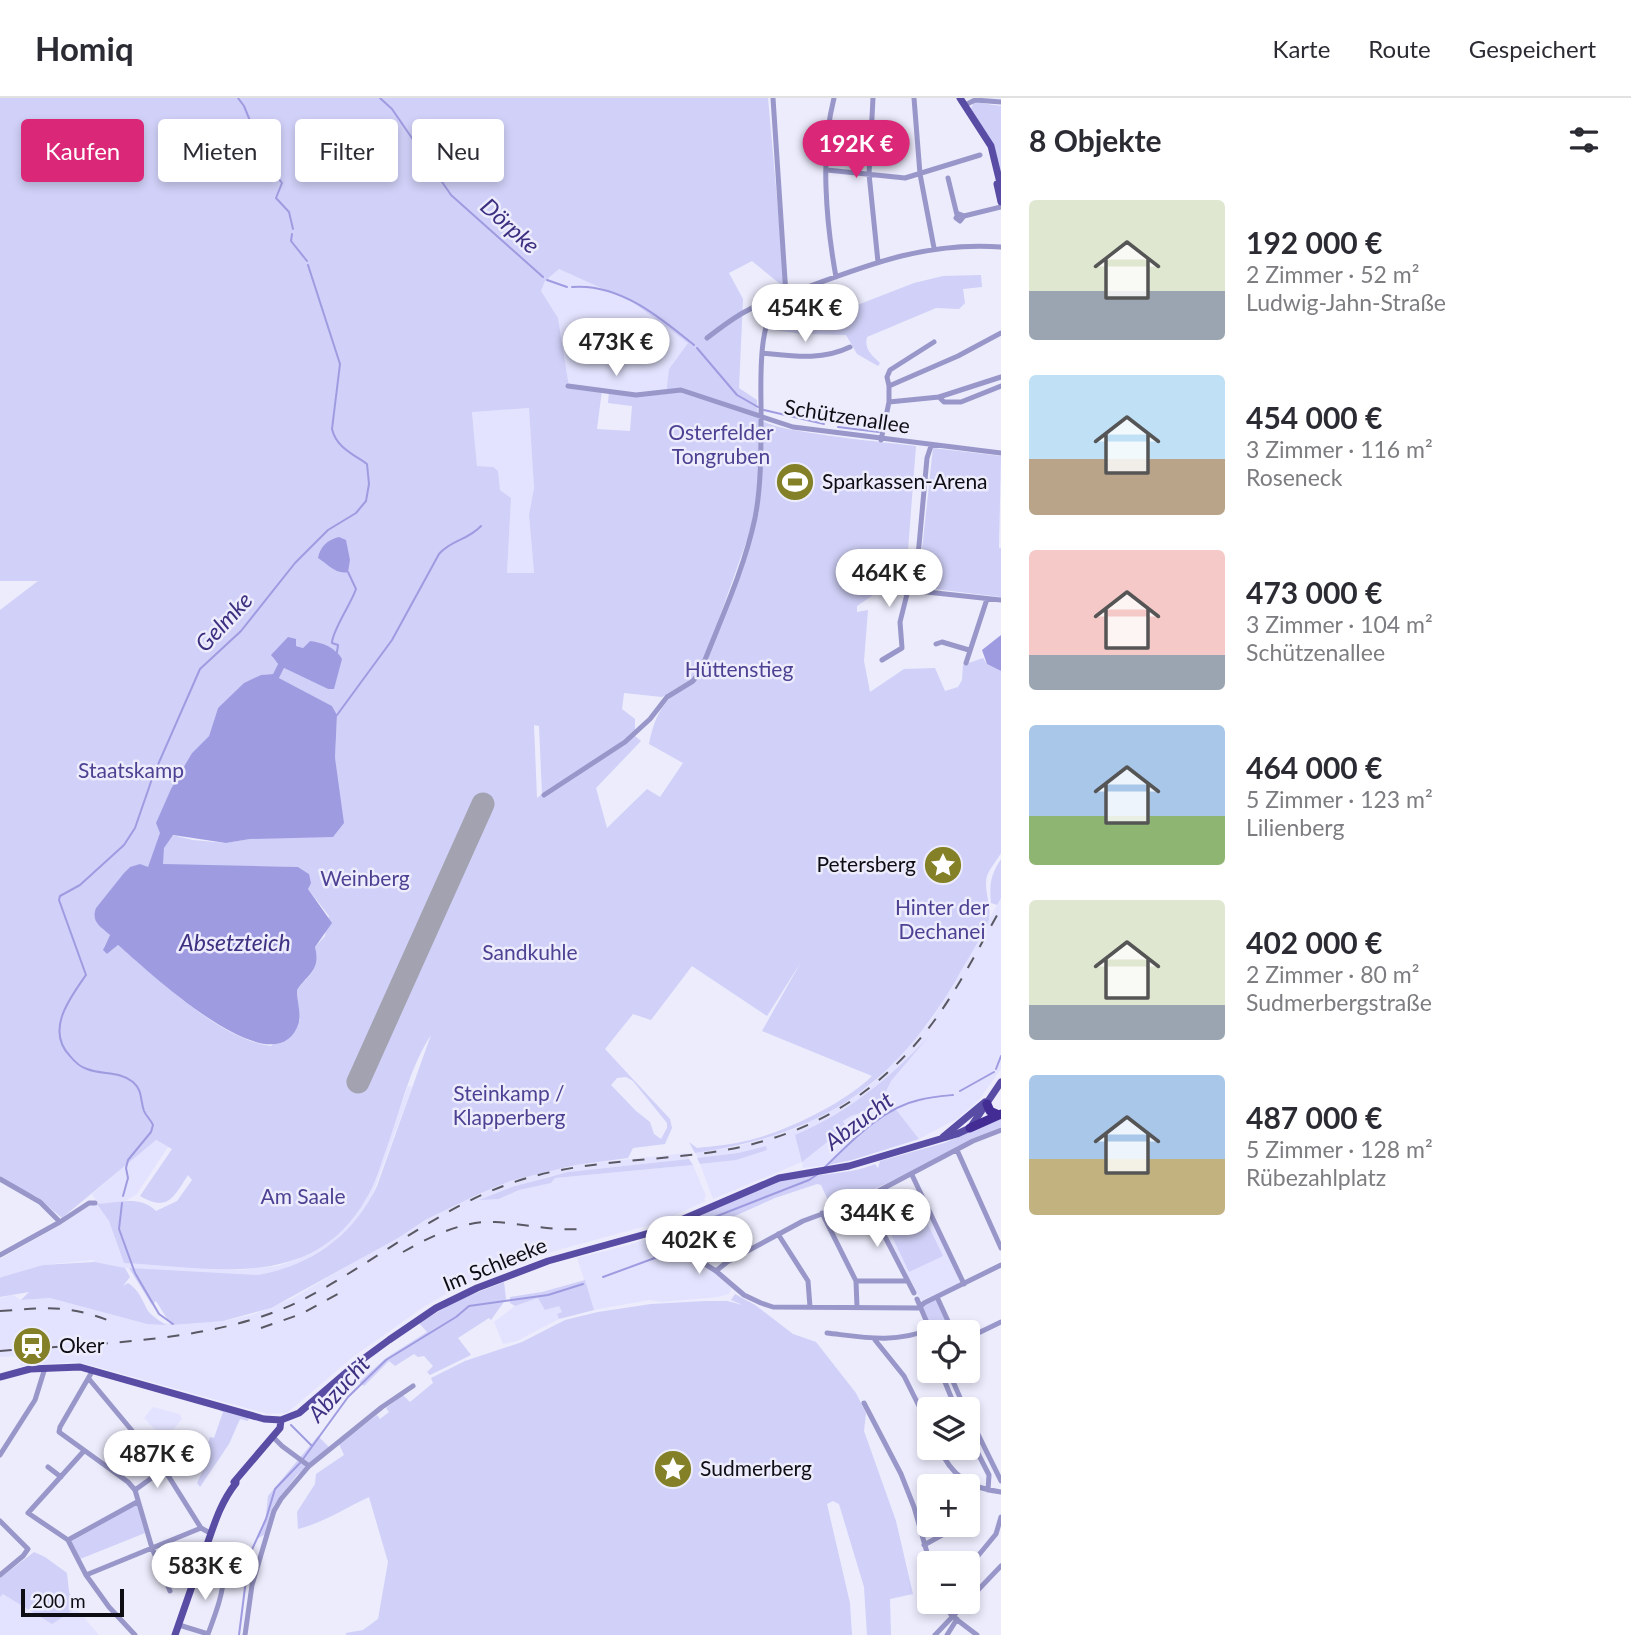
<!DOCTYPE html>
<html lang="de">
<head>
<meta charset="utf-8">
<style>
  body { margin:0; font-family:Lato,sans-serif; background:#f2f2f3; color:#2b2b33; height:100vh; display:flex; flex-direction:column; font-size:26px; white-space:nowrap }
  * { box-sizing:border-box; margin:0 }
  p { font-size:23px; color:#7c7c81 }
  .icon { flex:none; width:38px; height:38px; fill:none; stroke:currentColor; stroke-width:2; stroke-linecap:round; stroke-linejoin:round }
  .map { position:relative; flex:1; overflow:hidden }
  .panel { display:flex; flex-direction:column; background:#fff; width:630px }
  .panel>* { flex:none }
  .guide { position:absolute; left:21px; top:21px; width:665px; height:63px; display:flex; gap:14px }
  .fabs { position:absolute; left:917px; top:1222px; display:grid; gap:14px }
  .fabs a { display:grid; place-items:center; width:63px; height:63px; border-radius:7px; background:#fff; box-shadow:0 4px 10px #0003; font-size:35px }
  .scale { position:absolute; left:21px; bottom:18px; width:103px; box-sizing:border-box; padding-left:7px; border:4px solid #0e0d14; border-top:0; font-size:19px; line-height:24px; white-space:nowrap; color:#0e0d14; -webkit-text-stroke:5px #ececfd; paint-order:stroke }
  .price { position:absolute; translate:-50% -60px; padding:0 16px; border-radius:24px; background:#fff; color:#222; font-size:23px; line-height:46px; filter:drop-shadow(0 2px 4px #0008) }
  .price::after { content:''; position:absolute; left:50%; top:42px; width:21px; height:16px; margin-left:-10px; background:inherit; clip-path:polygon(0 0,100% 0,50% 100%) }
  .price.on { background:#db2777; color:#fff }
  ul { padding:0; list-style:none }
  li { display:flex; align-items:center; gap:21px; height:175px; padding:0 28px }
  li span { display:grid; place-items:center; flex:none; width:196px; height:140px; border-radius:7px; color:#555 }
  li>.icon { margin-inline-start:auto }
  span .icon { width:84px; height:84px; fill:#fffc; stroke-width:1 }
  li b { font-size:30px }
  h2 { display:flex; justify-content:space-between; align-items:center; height:84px; padding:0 28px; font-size:30px }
  .chip { padding:0 24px; border-radius:7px; background:#fff; box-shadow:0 4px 10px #0003; font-size:24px; line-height:63px }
  .chip.on { background:#db2777; color:#fff }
  header { display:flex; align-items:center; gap:42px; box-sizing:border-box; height:98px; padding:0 35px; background:#fff; border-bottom:2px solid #e1e1e2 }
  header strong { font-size:33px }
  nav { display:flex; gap:38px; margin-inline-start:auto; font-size:24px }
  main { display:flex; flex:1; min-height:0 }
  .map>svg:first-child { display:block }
  .built { fill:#e3e3ff; fill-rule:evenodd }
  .green { fill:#d0d0f8; fill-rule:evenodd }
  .water { fill:#9f9be1 }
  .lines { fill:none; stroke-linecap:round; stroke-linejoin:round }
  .stream { stroke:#9f9be1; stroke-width:2 }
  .runway { stroke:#a2a2b0; stroke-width:23 }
  .minor { stroke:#9997c9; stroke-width:5 }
  .major { stroke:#584ca4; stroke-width:7 }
  .highway { stroke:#432d95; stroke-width:9 }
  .rail { stroke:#595863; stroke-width:2; stroke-dasharray:12 12; stroke-linecap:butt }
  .labels { text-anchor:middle; stroke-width:5; stroke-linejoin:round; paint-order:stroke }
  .street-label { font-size:21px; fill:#0e0d14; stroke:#ececfd }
  .park-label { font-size:21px; fill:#4d4193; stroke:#ececfd }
  .poi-label { font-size:21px; fill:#0e0d14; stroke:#ececfd; text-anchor:start }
  .water-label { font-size:23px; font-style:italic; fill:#3e3081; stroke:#ececfd }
</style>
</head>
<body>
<header>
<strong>Homiq</strong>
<nav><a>Karte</a><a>Route</a><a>Gespeichert</a></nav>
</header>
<main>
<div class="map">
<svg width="1001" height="1537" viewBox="0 0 1001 1537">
  <rect width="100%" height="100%" fill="#ececfd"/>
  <path class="built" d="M559 171 634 205 688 245 669 271 666 296 633 298 569 289 558 220 541 193 545 183Z
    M529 310 534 390 529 417 534 476 507 475 511 400 500 392 493 369 477 368 472 313Z
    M1001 800V971L979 1002 957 1021 919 1041 894 1009 859 1034 827 1067 803 1070 802 1064 713 1101 700 1066 736 1062 766 1048 738 1055 698 1060 695 1055 739 1048 795 1031 839 1008 869 988 895 964 933 920ZM923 944 891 983 881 1004 868 1013 851 1018 843 1023 846 1029 795 1038 832 1020 873 993 899 970Z
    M408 988 412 989 370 1103 355 1124 334 1144 299 1166 279 1173 258 1177H231L125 1170 94 1166V1162L43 1167 0 1180V1161L64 1125 89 1107 97 1105 92 1096 155 1042 168 1049 137 1096 124 1104 98 1106 109 1123 124 1165 239 1172 278 1168 298 1161 332 1141 352 1122 367 1100Z
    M687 1055 689 1061 568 1074 543 1080 482 1101H499L519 1092 551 1085 555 1080 693 1067 706 1098 704 1101 706 1103 657 1125 551 1154 458 1189 422 1210 353 1259 287 1315 268 1316 90 1267 75 1264 20 1268 21 1263 40 1257 0 1259V1200L13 1197 21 1202 50 1200 147 1226 223 1223 252 1217 293 1200 425 1122 481 1095 510 1083 575 1067Z
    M924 1105 961 1184 921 1203 882 1127Z
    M662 1136 668 1138 692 1163 717 1176 730 1188 731 1192 729 1196 718 1199 663 1204 649 1202 594 1212 577 1160 629 1147Z
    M538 1200 545 1212 559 1207 562 1214 557 1216 559 1221 517 1243 503 1246 494 1224 515 1208Z
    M153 1309 180 1316 182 1321 165 1342 144 1320Z
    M2 1495 16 1503 62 1518 76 1510 99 1537H0V1499Z"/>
  <path class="green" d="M0 0H768L785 190 752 163 729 175 743 201 739 290 757 302C757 310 757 317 763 323 777 334 891 345 916 348L905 491H882L857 508V514L868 512 864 563 870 594 904 571 935 570 945 593 958 589 962 582 963 567 983 560 987 566 1001 573V755C997 762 990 770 987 778 983 791 992 808 989 821 987 831 962 870 956 882 892 990 820 1037 695 1055L689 1044 697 1050C713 1048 730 1047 746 1043 783 1035 845 1005 872 978L762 933 801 864 767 918 692 868 651 922 633 916 605 951 670 1021 672 1030 665 1046 633 1050 628 1060 575 1067 510 1083 481 1095 425 1122 398 1140 271 1210 223 1223 171 1227 156 1203 152 1207 129 1170 258 1177C311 1168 354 1137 377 1088L431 937C410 969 401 1010 388 1046 381 1065 376 1085 366 1101 312 1195 212 1169 124 1165L109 1123 97 1106C119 1105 139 1097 156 1113L177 1103 192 1082 188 1077C173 1100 168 1114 140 1098L172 1051 156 1042 62 1120 37 1099 0 1081V512L38 483H0ZM559 171 634 205 688 245 669 271 666 296 633 298 609 293 608 305 632 308 630 333 597 331 602 292 569 289 558 220 541 193 545 183ZM529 310 534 390 529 417 534 475H507L511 400 500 392 498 373 493 369 477 368 472 314ZM756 410 759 414 742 470 706 557 748 439ZM310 543 318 544 337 554 328 591 284 570 279 580 332 608 337 617 335 660 250 741 226 745 193 742 172 737 164 750 162 767 298 769 309 776 308 791 329 818 325 838 315 849C321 872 309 876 297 892L300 923 271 948C218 941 158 880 118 847L107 856 104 849 110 837 96 810 130 769 148 770 192 655 209 638 218 610 261 577 273 576 278 566 272 559 296 548 303 550ZM691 581C665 603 656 612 649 646L683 665 660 699 647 691 607 730 596 690 641 643 635 638V621L622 611 624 595 662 599ZM534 627 539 628 542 696 537 700ZM626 979 633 983 667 1025V1030L661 1041 654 1036 650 1024 636 1013 611 987 617 980Z
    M974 4 1001 8V82L993 47 971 10Z
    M981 177 982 189 963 191 965 205 959 211 936 210 867 239C864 252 872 257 880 265L878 268 857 256 846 237 801 236 768 231 773 216 787 199 797 218 809 221 829 218 914 185 943 178Z
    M933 350 1001 358 999 450H1001V499L918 489Z
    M1001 761V800L997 807 991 805C989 786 991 776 1001 761Z
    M929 938 891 983 881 1004 867 1013 851 1018 843 1023 846 1029 802 1064 795 1037C849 1014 889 981 929 938Z
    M894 1009 919 1041 852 1062 827 1067 859 1034Z
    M1001 1021V1029C943 1053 891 1088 831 1109L821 1087 817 1086 775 1100 681 1142 673 1134 674 1128C704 1115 743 1093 774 1084 807 1075 844 1079 875 1066L878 1070 880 1063 944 1045Z
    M766 1048 767 1052 736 1062 700 1066 697 1060 738 1055Z
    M689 1061 693 1067 555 1080 551 1085 519 1092 499 1101 479 1102 512 1089 568 1074Z
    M921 1112 943 1158 909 1174 887 1128Z
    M94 1164 125 1170 130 1179 123 1188 128 1185C139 1192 142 1202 148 1213 152 1218 160 1223 166 1227L147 1226 50 1200 21 1202 29 1194 0 1199V1180L2 1179 43 1167Z
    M585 1182 594 1212 559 1221 557 1216 562 1214 559 1208 545 1212 538 1200 515 1208 510 1205V1199L542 1194Z
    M504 1184 506 1201 491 1222 489 1220 458 1240 471 1257 430 1277 427 1274 433 1268 424 1258 418 1259 414 1256 395 1268 389 1263 364 1288 359 1284 386 1260 427 1234 419 1225 458 1202Z
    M735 1196 755 1207 793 1236 816 1244 856 1295 866 1315 864 1333 896 1423 913 1496 890 1501 891 1537H867L864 1489 839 1406 833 1403 827 1406 850 1505 852 1537H346V1535L363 1532 378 1521 388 1464 369 1399C345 1410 323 1425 298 1431L297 1414 315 1386 316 1376 344 1357 339 1346 377 1317 380 1321 389 1314 386 1310 403 1297 410 1304 433 1285 431 1280 465 1263 522 1244 565 1222 598 1214 651 1206 705 1203H727L743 1207 731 1202Z
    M937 1201 952 1234H933L921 1208Z
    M220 1311 249 1319 248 1323 240 1321 229 1346 200 1389 197 1385 205 1368 202 1367 210 1339 214 1340 223 1314 220 1313Z
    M318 1338 329 1349 297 1377 274 1407 267 1435 257 1441 266 1418 268 1398Z
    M133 1408H137L145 1435 80 1461 70 1444Z
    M34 1454 45 1459 67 1475 69 1494 76 1510 52 1526 3 1496 0 1499V1480Z"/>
  <path class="water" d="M339 439 346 442 350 462 348 474C336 477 328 466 318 460 320 449 327 442 339 439Z
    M1001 537V573L987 566 982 552Z
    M288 539 296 541V548L303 550 310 543C322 544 336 550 342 561L334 591H328L284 570 279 580 332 608 337 617 335 660 344 725 333 739 250 741 226 745 173 737 164 750 163 766 298 769 309 776 311 785 308 791 332 825 315 849C321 872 309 875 297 892 297 902 301 916 299 924 277 997 144 869 118 847L107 856 103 852 110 837C100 828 91 824 96 810L124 775 130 769 140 766 148 769 160 735 156 725 171 691 192 655 209 638 218 610 244 585 261 577 273 576 278 566 271 557Z"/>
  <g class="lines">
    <path class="stream" d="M238 0 244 8 268 67 282 85 276 100 289 114 293 131
      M380 0 392 11 451 97 543 179
      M292 136 291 143 307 163
      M547 182 567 189
      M572 189C619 185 660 219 694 247
      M697 250 737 297 758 309
      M764 312 824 326
      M838 329 879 334
      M337 554 338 547 332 545C332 533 351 506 356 491L348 474
      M337 617 392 542 439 456C452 441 467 443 481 428
      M996 971 1001 958
      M960 993 994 974
      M824 1070C851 1044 882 1010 919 1002 930 999 942 998 953 997
      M123 1098 128 1080 126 1070 128 1062 151 1034 153 1027C151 1022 146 1018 144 1013 140 1002 143 993 133 984 120 973 102 977 87 971 80 969 74 963 70 958 45 932 70 900 86 877L59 802 60 798 80 787 124 747 135 730 153 678 200 571 241 533 295 465 328 432 356 415 366 403 369 386 367 366C353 356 336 349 332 331L340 266 308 167
      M122 1105 119 1131 135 1175 159 1216 173 1226
      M680 1143 702 1124 809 1082 818 1076
      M603 1179 663 1157 675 1147
      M291 1327 312 1348
      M303 1361 348 1299 386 1262 456 1219 469 1208 548 1197 583 1186
      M239 1537 249 1458 266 1421 275 1391 300 1365"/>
    <path class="runway" d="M358 984 483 706"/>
    <path class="minor" d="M773 0 786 197
      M834 0C820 54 826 124 836 179
      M873 0 869 76 878 164
      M914 0 920 76 934 150
      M965 7 975 2 1001 4
      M827 72 905 80 980 57
      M948 80 957 117
      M964 118 960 123 956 120 959 116 964 118 1001 109
      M707 240C729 223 753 205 781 200
      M762 255C793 258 821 263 850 249
      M568 288 636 297 681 292 793 329 1001 355
      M889 288 887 279 890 272 934 244
      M939 299 944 304H961L1001 288
      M889 304 939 299 1001 279
      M881 342 889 304V288L958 258 1001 235
      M915 491 927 360 931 348
      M936 546 942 544 969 552
      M882 562 902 550 900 524 908 492 1001 502
      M966 565 987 501
      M544 697 625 644 650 621 667 599 693 583 701 572C720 523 744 472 755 420 761 390 761 355 761 324 762 291 754 216 786 197 860 170 921 143 1001 149
      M957 1052 1001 1150
      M912 1077 964 1186
      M0 1081 40 1104 60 1124
      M865 1100 914 1195
      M822 1115 856 1183 857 1209
      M665 1129 682 1152 716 1173 744 1197 761 1205 773 1209 919 1210 924 1205 1001 1167
      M778 1136 808 1183 810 1209
      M0 1157 60 1124 89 1105H95
      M716 1173 727 1164 803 1123 865 1100 973 1043 1001 1032
      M856 1183H907
      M937 1199 953 1234
      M917 1201 931 1234
      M827 1235C862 1239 895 1246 930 1231
      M968 1240 1001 1224
      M875 1242 904 1278 929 1328
      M93 1272 60 1329 59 1334 128 1384 135 1392 152 1450 170 1493
      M940 1272 956 1311
      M948 1272 965 1311
      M89 1281 164 1371 201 1430 210 1435
      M864 1305 901 1376 914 1409 930 1465
      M968 1316 1001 1383
      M968 1336 989 1377 988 1392
      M272 1338 282 1348 309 1368 382 1309 413 1288
      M939 1349C951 1378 970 1390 1001 1394
      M83 1354 28 1415 68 1442 86 1477 109 1509 135 1537
      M0 1357 35 1302 45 1270
      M48 1369 61 1379
      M135 1392 164 1371
      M968 1407 975 1388
      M0 1423 28 1451 23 1458 0 1477
      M68 1442 137 1404
      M924 1447 944 1436 954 1426
      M968 1470 996 1436 1001 1419
      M86 1477 201 1430
      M942 1503 952 1518 977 1537
      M179 1527 208 1536C215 1517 223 1497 224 1476L199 1468
      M245 1537 252 1487 274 1413 281 1401 309 1368
      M935 1537 1001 1468
      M947 1537 957 1521"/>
    <path class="major" d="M960 0 991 48 1001 89
      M997 86 1001 104
      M943 1039 985 1004
      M0 1279 30 1271 80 1269 264 1321 281 1322 299 1315 355 1267 389 1242 436 1210 477 1190 548 1163 653 1134 779 1080 849 1068 957 1036 970 1030 1001 984
      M234 1384 280 1330 281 1322
      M175 1537 199 1468C211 1440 216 1410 236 1385V1382"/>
    <path class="highway" d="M987 1006 990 1013 999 1017
      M970 1030 1001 1016"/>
    <path class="rail" d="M403 1154C429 1139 464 1122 495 1124 525 1126 552 1133 582 1131
      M0 1213C45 1210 66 1206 110 1223
      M261 1230 301 1216 343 1193
      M0 1253C94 1245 215 1245 300 1203 370 1168 432 1114 506 1087 568 1064 634 1064 699 1056 799 1044 877 1002 937 919 961 885 981 846 1001 810"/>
  </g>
  <defs>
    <g id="stadium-disc" transform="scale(2.0125)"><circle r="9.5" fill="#848027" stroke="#ececfd"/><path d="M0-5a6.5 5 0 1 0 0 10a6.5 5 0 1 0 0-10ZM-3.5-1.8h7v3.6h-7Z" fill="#fff"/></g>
    <g id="sight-disc" transform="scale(2.0125)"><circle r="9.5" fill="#848027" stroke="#ececfd"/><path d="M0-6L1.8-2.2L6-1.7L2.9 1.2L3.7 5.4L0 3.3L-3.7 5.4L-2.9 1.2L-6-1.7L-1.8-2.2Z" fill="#fff"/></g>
    <g id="station-disc" transform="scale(2.0125)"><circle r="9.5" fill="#848027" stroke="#ececfd"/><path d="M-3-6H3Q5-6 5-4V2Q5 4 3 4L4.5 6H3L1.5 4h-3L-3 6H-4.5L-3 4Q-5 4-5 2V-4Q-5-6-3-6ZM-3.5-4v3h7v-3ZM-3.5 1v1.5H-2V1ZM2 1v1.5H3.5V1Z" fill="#fff"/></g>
  </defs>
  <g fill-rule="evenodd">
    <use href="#stadium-disc" x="795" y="384"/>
    <use href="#sight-disc" x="943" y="767"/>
    <use href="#station-disc" x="32" y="1248"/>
    <use href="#sight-disc" x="673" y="1371"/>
  </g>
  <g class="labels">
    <g class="street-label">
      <text transform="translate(847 319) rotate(9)" y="7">Schützenallee</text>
      <text transform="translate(495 1167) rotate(-22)" y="7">Im Schleeke</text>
    </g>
    <g class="park-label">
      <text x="721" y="342">Osterfelder<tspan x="721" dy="24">Tongruben</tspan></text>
      <text x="739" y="579">Hüttenstieg</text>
      <text x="131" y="680">Staatskamp</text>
      <text x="365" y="788">Weinberg</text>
      <text x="942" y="817">Hinter der<tspan x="942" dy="24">Dechanei</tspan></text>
      <text x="530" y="862">Sandkuhle</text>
      <text x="509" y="1003">Steinkamp /<tspan x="509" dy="24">Klapperberg</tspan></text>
      <text x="303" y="1106">Am Saale</text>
    </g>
    <g class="poi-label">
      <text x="822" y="391">Sparkassen-Arena</text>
      <text x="916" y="774" text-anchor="end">Petersberg</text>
      <text x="59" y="1255">Oker</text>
      <text x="700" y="1378">Sudmerberg</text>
    </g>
    <g class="water-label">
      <text transform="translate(510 128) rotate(42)" y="8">Dörpke</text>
      <text transform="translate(224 524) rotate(-47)" y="8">Gelmke</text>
      <text x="235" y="853">Absetzteich</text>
      <text transform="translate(859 1023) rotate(-37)" y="8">Abzucht</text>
      <text transform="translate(339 1291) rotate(-48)" y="8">Abzucht</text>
    </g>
  </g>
</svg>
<div class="fabs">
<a><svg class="icon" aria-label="locate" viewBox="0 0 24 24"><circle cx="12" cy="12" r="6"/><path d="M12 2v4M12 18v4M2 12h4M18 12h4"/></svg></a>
<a><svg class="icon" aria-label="layers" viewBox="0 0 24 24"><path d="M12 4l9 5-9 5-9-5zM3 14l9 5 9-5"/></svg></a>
<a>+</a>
<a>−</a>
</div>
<div class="scale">200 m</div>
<b class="price on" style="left:856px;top:82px">192K €</b>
<b class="price" style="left:805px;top:246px">454K €</b>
<b class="price" style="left:616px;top:280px">473K €</b>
<b class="price" style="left:889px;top:511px">464K €</b>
<b class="price" style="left:877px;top:1151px">344K €</b>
<b class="price" style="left:699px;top:1178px">402K €</b>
<b class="price" style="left:157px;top:1392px">487K €</b>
<b class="price" style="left:205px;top:1504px">583K €</b>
<div class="guide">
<a class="chip on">Kaufen</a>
<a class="chip">Mieten</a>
<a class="chip">Filter</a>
<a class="chip">Neu</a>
</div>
</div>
<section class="panel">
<h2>8 Objekte<svg class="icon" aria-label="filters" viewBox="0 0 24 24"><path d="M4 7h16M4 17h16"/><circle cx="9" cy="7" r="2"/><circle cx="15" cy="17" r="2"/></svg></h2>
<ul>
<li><span style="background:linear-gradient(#dfe7d0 65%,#9aa5b1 0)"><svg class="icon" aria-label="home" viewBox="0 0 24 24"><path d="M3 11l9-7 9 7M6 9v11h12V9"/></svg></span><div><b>192 000 €</b><p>2 Zimmer · 52 m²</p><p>Ludwig-Jahn-Straße</p></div></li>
<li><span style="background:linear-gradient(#bfe0f5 60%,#b9a48a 0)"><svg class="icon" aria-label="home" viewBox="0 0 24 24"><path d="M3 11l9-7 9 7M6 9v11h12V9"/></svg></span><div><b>454 000 €</b><p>3 Zimmer · 116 m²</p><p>Roseneck</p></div></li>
<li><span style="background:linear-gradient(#f6c9c9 75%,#9aa5b1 0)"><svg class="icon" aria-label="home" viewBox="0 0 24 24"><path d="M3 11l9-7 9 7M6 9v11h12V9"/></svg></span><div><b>473 000 €</b><p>3 Zimmer · 104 m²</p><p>Schützenallee</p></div></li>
<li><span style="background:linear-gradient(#a9c7e8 65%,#8fb573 0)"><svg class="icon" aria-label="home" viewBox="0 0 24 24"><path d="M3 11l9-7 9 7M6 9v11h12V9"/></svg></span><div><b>464 000 €</b><p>5 Zimmer · 123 m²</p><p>Lilienberg</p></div></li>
<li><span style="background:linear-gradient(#dfe7d0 75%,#9aa5b1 0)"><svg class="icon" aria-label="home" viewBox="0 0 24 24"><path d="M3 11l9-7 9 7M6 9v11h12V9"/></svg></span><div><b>402 000 €</b><p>2 Zimmer · 80 m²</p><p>Sudmerbergstraße</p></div></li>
<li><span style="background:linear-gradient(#a9c7e8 60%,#c2b280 0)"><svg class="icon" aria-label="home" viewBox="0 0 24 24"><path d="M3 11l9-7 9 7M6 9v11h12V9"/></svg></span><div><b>487 000 €</b><p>5 Zimmer · 128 m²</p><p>Rübezahlplatz</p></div></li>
</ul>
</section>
</main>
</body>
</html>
